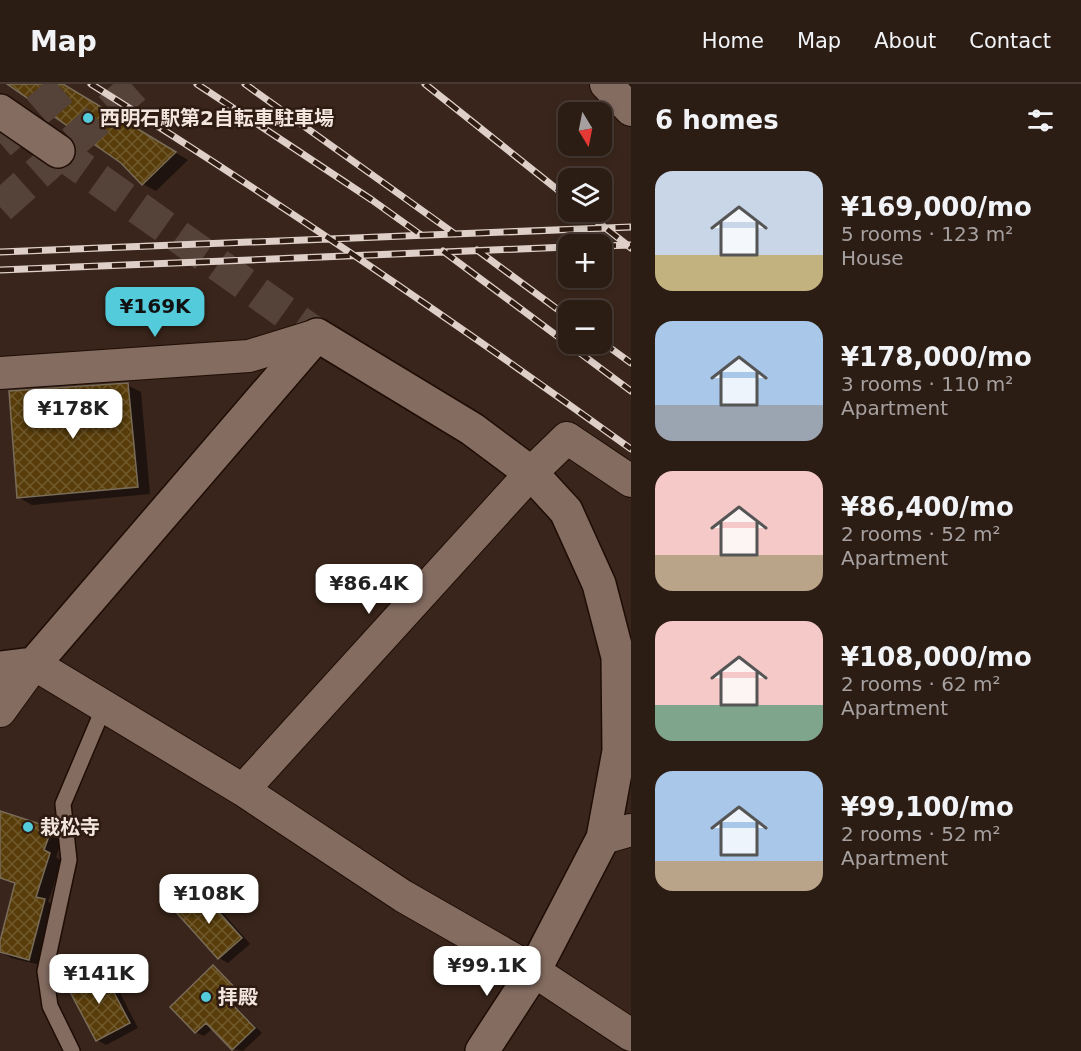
<!DOCTYPE html>
<html lang="en">
<head>
<meta charset="utf-8">
<style>
  body { margin:0; font-family:"DejaVu Sans","Noto Sans JP",sans-serif; background:#372922; color:#f1f3f6; height:100vh; display:flex; flex-direction:column; font-size:22px; white-space:nowrap }
  * { box-sizing:border-box; margin:0 }
  p { font-size:20px; color:#a6a1a0 }
  .icon { flex:none; width:33px; height:33px; fill:none; stroke:currentColor; stroke-width:2; stroke-linecap:round; stroke-linejoin:round }
  .map { position:relative; flex:1; overflow:hidden }
  .drawer { display:flex; flex-direction:column; background:#2b1c14; width:450px }
  .drawer>* { flex:none }
  .needle { width:39px; rotate:170deg }
  .buttons { position:absolute; left:558px; top:18px; display:grid; gap:12px }
  .buttons a { display:grid; place-items:center; width:54px; height:54px; border-radius:12px; background:#2b1c14; box-shadow:0 3px 9px #0003,0 0 0 2px #473a34; font-size:30px }
  .price { position:absolute; translate:-50% -51px; padding:0 14px; border-radius:12px; background:#fff; color:#222; font-size:20px; line-height:39px; filter:drop-shadow(0 2px 3px #0008) }
  .price::after { content:''; position:absolute; left:50%; top:36px; width:18px; height:14px; margin-left:-9px; background:inherit; clip-path:polygon(0 0,100% 0,50% 100%) }
  .price.selected { background:#53cbdb; color:#111 }
  ul { padding:0; list-style:none }
  li { display:flex; align-items:center; gap:18px; height:150px; padding:0 24px }
  li span { display:grid; place-items:center; flex:none; width:168px; height:120px; border-radius:18px; color:#555 }
  li>.icon { margin-inline-start:auto }
  span .icon { width:72px; height:72px; fill:#fffc; stroke-width:1 }
  li b { font-size:26px }
  h2 { display:flex; justify-content:space-between; align-items:center; height:72px; padding:0 24px; font-size:26px }
  header { display:flex; align-items:center; gap:36px; box-sizing:border-box; height:84px; padding:0 30px; background:#2b1c14; border-bottom:2px solid #473a34 }
  header strong { font-size:28px }
  nav { display:flex; gap:33px; margin-inline-start:auto; font-size:21px }
  main { display:flex; flex:1; min-height:0 }
  .map>svg:first-child { display:block }
  .shadow { fill:#0007 }
  .building { fill:url(#building-cross-hatch); stroke:#796c58; stroke-width:1.5 }
  .lines { fill:none; stroke-linecap:round; stroke-linejoin:round }
  .tertiary-tunnel { stroke:#554238; stroke-width:33; stroke-dasharray:33 16; stroke-linecap:butt }
  .trunk-tunnel { stroke:#554238; stroke-width:33; stroke-dasharray:33 16; stroke-linecap:butt }
  .service-casing { stroke:#1f0d05; stroke-width:18 }
  .minor-casing { stroke:#1f0d05; stroke-width:34 }
  .tertiary-casing { stroke:#1f0d05; stroke-width:36 }
  .service { stroke:#846c61; stroke-width:15 }
  .minor { stroke:#846c61; stroke-width:32 }
  .tertiary { stroke:#846c61; stroke-width:33 }
  .rail-casing { stroke:#ded0c9; stroke-width:7 }
  .rail { stroke:#2e1b12; stroke-width:4.5; stroke-dasharray:14; stroke-linecap:butt }
  .poi-dot { fill:#53cbdb; stroke:#2e1b12; stroke-width:2 }
  .labels { text-anchor:middle; stroke-width:5; stroke-linejoin:round; paint-order:stroke }
  .poi-label { font-size:20px; font-weight:bold; fill:#f2e5de; stroke:#2e1b12; text-anchor:start }
</style>
</head>
<body>
<header>
<strong>Map</strong>
<nav><a>Home</a><a>Map</a><a>About</a><a>Contact</a></nav>
</header>
<main>
<div class="map">
<svg width="631" height="967" viewBox="0 0 631 967">
  <defs>
    <pattern id="building-cross-hatch" width="8" height="8" patternUnits="userSpaceOnUse" patternTransform="scale(1.5)"><rect width="8" height="8" fill="#583d0a"/><path d="M0 0l8 8M0 8l8-8" fill="none" stroke="#70592d"/></pattern>
  </defs>
  <rect width="100%" height="100%" fill="#39251b"/>
  <path class="shadow" d="M10 0H61L188 76 156 107 143 100 122 78Z
    M127 301 141 308 150 410 32 421 18 413Z
    M0 728 51 745 63 752 56 773 62 777 48 818 56 823 41 881 11 874 0 867 16 800 0 795Z
    M201 809 210 814 250 860 228 879 219 874Z
    M213 883 245 913 235 922 262 949 243 967 233 965 213 944 204 952 196 948Z
    M102 888 112 893 138 944 106 961 97 956Z"/>
  <path class="building" d="M7 0H63L176 68 142 101 121 79Z
    M128 299 138 403 17 414 9 307Z
    M0 727 52 744 44 766 50 769 36 813 45 815 29 876 0 868V857L15 799 0 794Z
    M200 807 242 854 218 875 176 828Z
    M213 881 238 907 229 917 255 944 232 966 206 939 195 949 170 923Z
    M102 886 130 939 96 957 68 904Z"/>
  <g class="lines">
    <path class="tertiary-tunnel" d="M58 67 317 251"/>
    <path class="trunk-tunnel" d="M0 59 68 0
      M0 123 138 0"/>
    <g class="service-casing">
      <path id="service" d="M72 967 50 922 45 887 69 776 63 720 104 623"/>
    </g>
    <g class="minor-casing">
      <path id="minor" d="M606 0 631 26
        M0 289 249 272 317 251
        M0 627 34 580 243 706 403 812 534 887 631 951
        M243 706 531 389 567 354 631 397
        M603 754 631 746"/>
    </g>
    <g class="tertiary-casing">
      <path id="tertiary" d="M0 27 58 67
        M0 584 34 580 317 251 472 345 531 389 566 427 599 500 618 573 619 667 603 754 534 887 482 967"/>
    </g>
    <use href="#service" class="service"/>
    <use href="#minor" class="minor"/>
    <use href="#tertiary" class="tertiary"/>
    <g class="rail-casing">
      <path id="rail" d="M91 0C275 115 455 238 631 365
        M197 0 372 116 421 151
        M245 0 455 150
        M425 0 568 114
        M585 128 631 164
        M602 162 631 161
        M477 166 568 233
        M443 167 631 307
        M0 168 631 143
        M0 186 568 163
        M602 258 631 279"/>
    </g>
    <use href="#rail" class="rail"/>
  </g>
  <g class="poi-dot">
    <circle cx="88" cy="34" r="6"/>
    <circle cx="28" cy="743" r="6"/>
    <circle cx="206" cy="913" r="6"/>
  </g>
  <g class="labels">
    <g class="poi-label">
      <text x="100" y="41">西明石駅第2自転車駐車場</text>
      <text x="40" y="750">栽松寺</text>
      <text x="218" y="920">拝殿</text>
    </g>
  </g>
</svg>
<div class="buttons">
<a><svg class="needle" viewBox="-14 -14 28 28"><path d="M0-13l5 13h-10z" fill="#e53935"/><path d="M0 13l5-13h-10z" fill="#a6a1a0"/></svg></a>
<a><svg class="icon" aria-label="layers" viewBox="0 0 24 24"><path d="M12 4l9 5-9 5-9-5zM3 14l9 5 9-5"/></svg></a>
<a>+</a>
<a>−</a>
</div>
<b class="price selected" style="left:155px;top:254px">¥169K</b>
<b class="price" style="left:73px;top:356px">¥178K</b>
<b class="price" style="left:369px;top:531px">¥86.4K</b>
<b class="price" style="left:209px;top:841px">¥108K</b>
<b class="price" style="left:487px;top:913px">¥99.1K</b>
<b class="price" style="left:99px;top:921px">¥141K</b>
</div>
<section class="drawer">
<h2>6 homes<svg class="icon" aria-label="filters" viewBox="0 0 24 24"><path d="M4 7h16M4 17h16"/><circle cx="9" cy="7" r="2"/><circle cx="15" cy="17" r="2"/></svg></h2>
<ul>
<li><span style="background:linear-gradient(#c9d6e8 70%,#c2b280 0)"><svg class="icon" aria-label="home" viewBox="0 0 24 24"><path d="M3 11l9-7 9 7M6 9v11h12V9"/></svg></span><div><b>¥169,000/mo</b><p>5 rooms · 123 m²</p><p>House</p></div></li>
<li><span style="background:linear-gradient(#a9c7e8 70%,#9aa5b1 0)"><svg class="icon" aria-label="home" viewBox="0 0 24 24"><path d="M3 11l9-7 9 7M6 9v11h12V9"/></svg></span><div><b>¥178,000/mo</b><p>3 rooms · 110 m²</p><p>Apartment</p></div></li>
<li><span style="background:linear-gradient(#f6c9c9 70%,#b9a48a 0)"><svg class="icon" aria-label="home" viewBox="0 0 24 24"><path d="M3 11l9-7 9 7M6 9v11h12V9"/></svg></span><div><b>¥86,400/mo</b><p>2 rooms · 52 m²</p><p>Apartment</p></div></li>
<li><span style="background:linear-gradient(#f6c9c9 70%,#7fa58c 0)"><svg class="icon" aria-label="home" viewBox="0 0 24 24"><path d="M3 11l9-7 9 7M6 9v11h12V9"/></svg></span><div><b>¥108,000/mo</b><p>2 rooms · 62 m²</p><p>Apartment</p></div></li>
<li><span style="background:linear-gradient(#a9c7e8 75%,#b9a48a 0)"><svg class="icon" aria-label="home" viewBox="0 0 24 24"><path d="M3 11l9-7 9 7M6 9v11h12V9"/></svg></span><div><b>¥99,100/mo</b><p>2 rooms · 52 m²</p><p>Apartment</p></div></li>
</ul>
</section>
</main>
</body>
</html>
